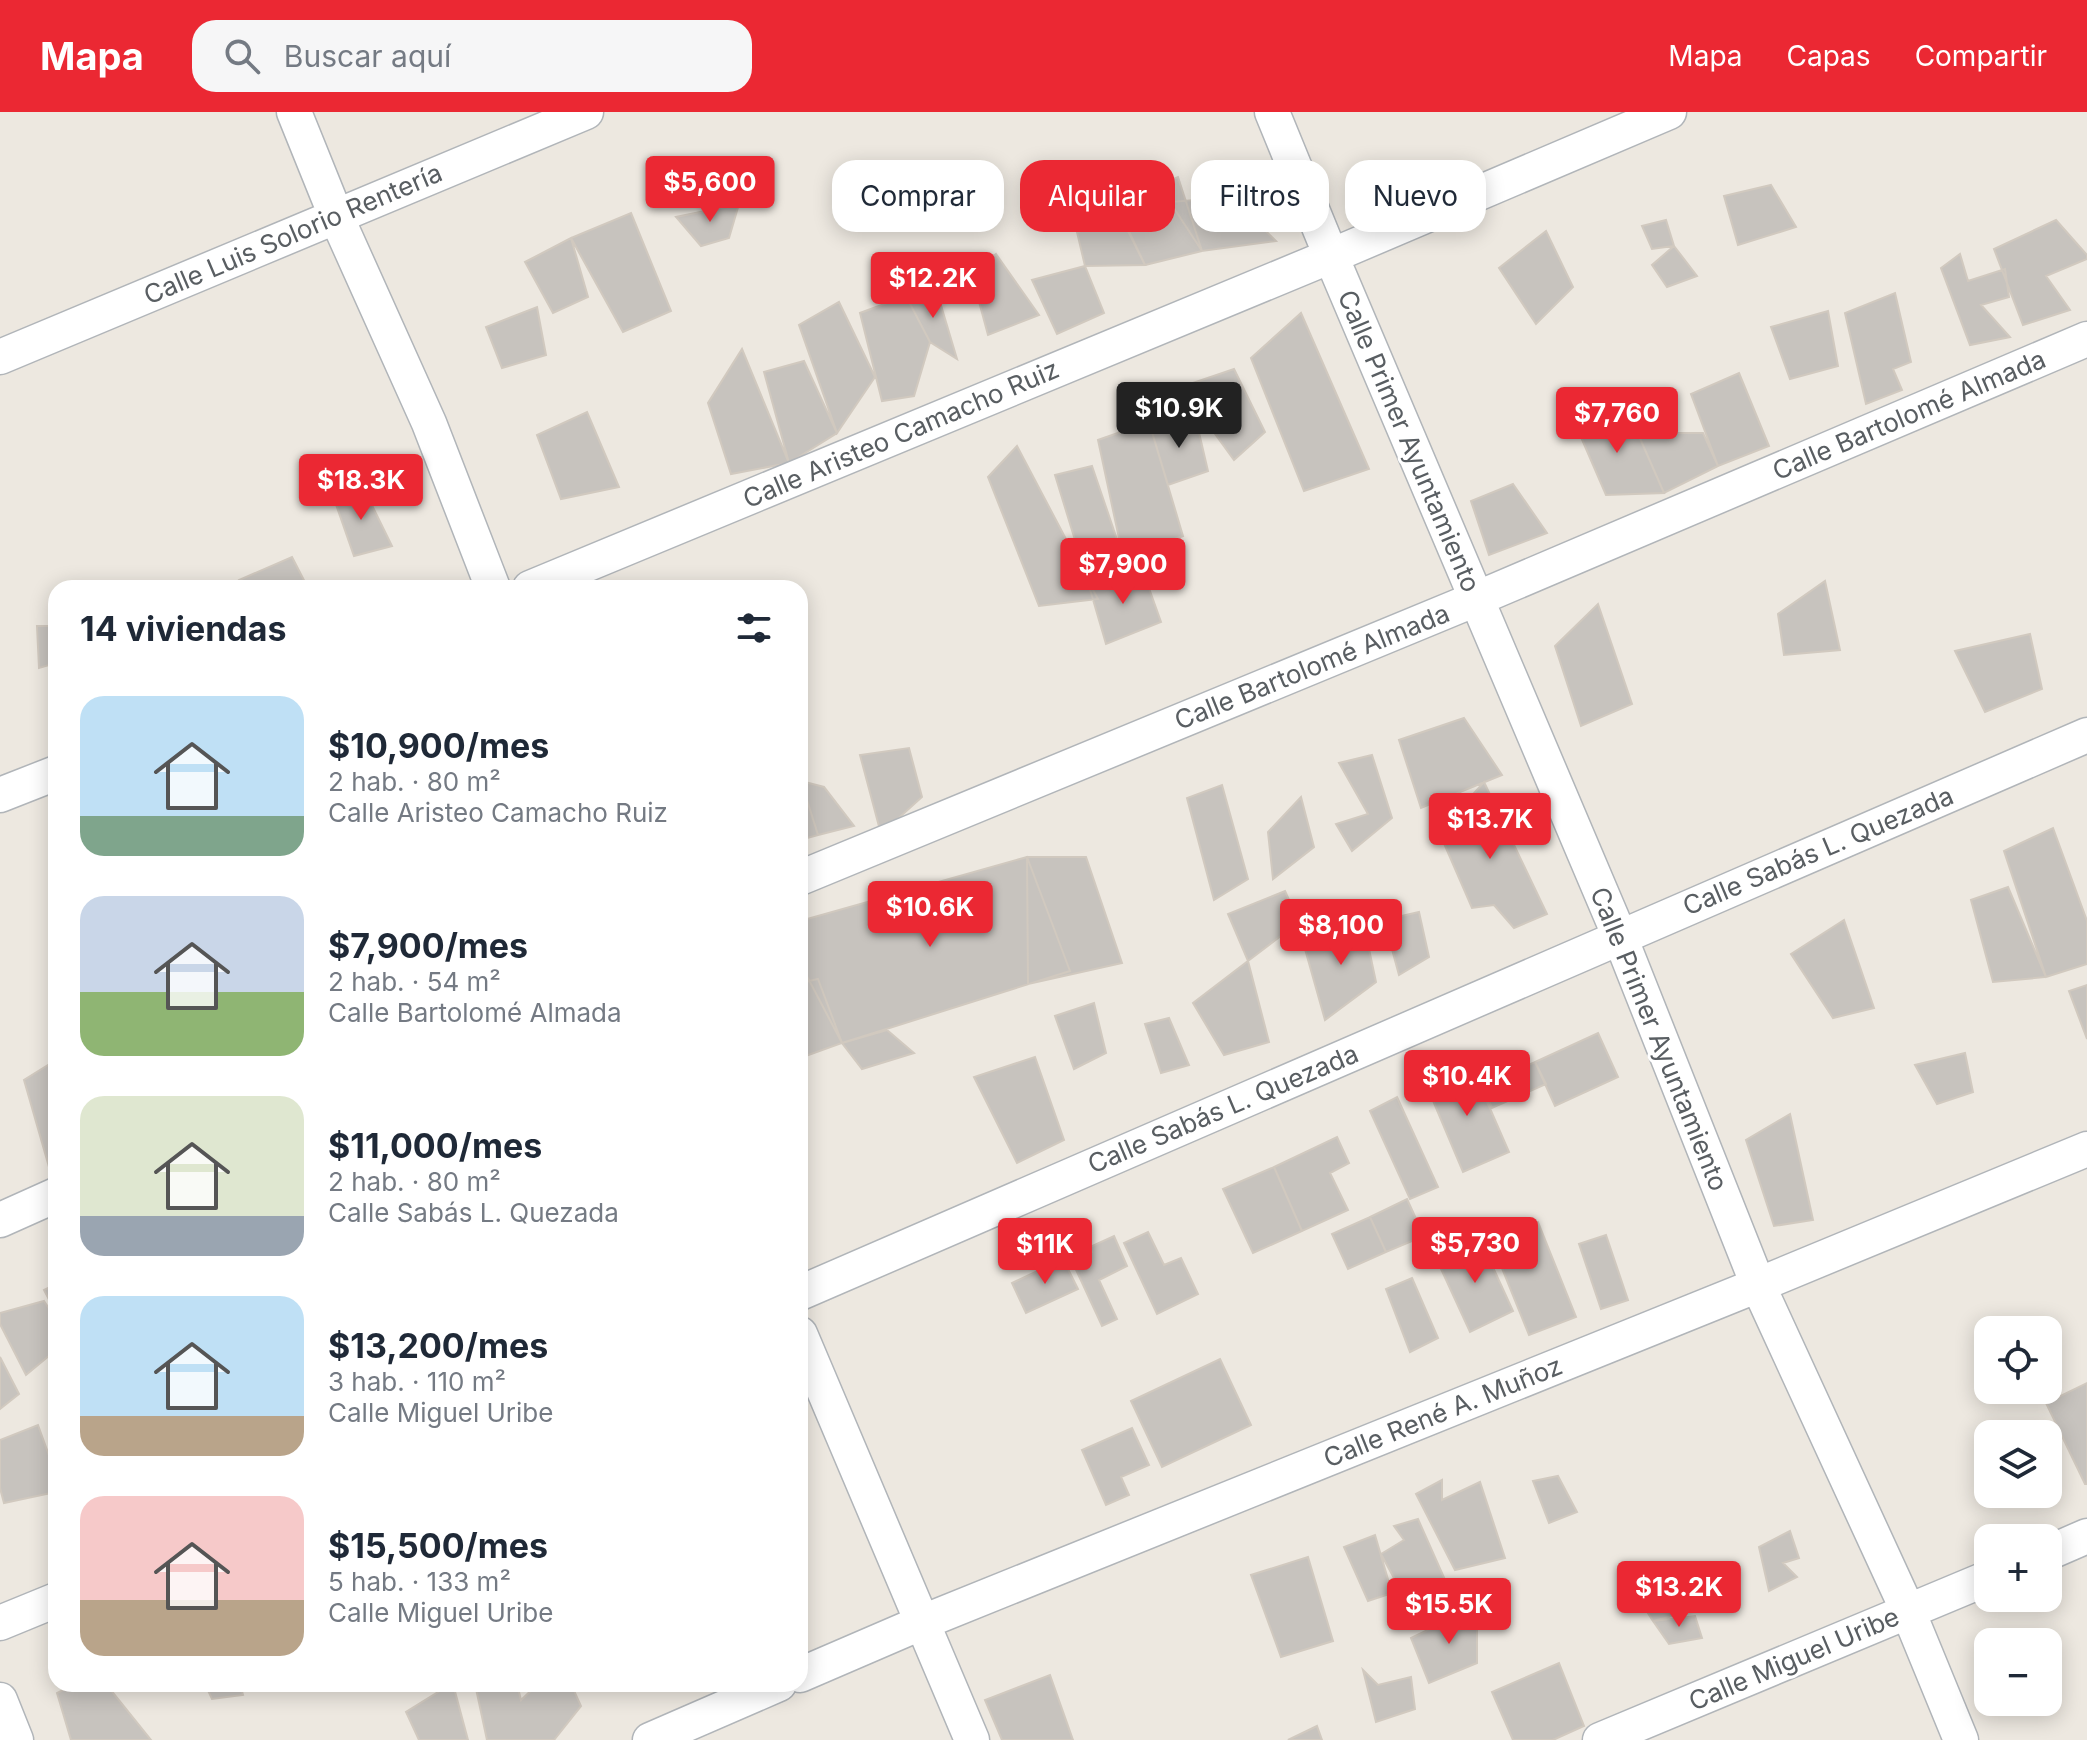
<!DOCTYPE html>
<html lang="es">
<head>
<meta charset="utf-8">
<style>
  body { margin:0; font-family:Inter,sans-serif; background:#f6f6f7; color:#1f2937; height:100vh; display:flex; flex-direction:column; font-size:30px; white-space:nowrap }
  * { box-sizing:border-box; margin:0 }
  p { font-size:26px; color:#747a83 }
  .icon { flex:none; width:44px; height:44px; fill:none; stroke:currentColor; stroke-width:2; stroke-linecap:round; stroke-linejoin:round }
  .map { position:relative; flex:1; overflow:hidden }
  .details { position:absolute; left:48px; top:468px; width:760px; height:1112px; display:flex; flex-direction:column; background:#fff; border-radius:24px; box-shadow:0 4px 20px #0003 }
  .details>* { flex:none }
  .guide { position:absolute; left:832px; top:48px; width:760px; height:72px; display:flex; gap:16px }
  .buttons { position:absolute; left:1974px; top:1204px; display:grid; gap:16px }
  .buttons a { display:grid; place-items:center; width:88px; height:88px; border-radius:16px; background:#fff; box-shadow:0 4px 20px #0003; font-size:40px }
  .price { position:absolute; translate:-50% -68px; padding:0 18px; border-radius:8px; background:#eb2833; color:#fff; font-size:26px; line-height:52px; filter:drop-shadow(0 2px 4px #0008) }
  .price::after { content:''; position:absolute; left:50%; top:48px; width:24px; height:18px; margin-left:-12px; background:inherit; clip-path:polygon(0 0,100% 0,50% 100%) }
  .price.on { background:#222; color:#fff }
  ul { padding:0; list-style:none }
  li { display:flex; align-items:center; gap:24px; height:200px; padding:0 32px }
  li span { display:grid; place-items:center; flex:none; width:224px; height:160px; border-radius:24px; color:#555 }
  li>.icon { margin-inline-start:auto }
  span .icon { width:96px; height:96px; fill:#fffc; stroke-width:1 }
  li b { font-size:34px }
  h2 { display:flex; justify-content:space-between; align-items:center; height:96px; padding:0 32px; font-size:34px }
  .chip { padding:0 28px; border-radius:24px; background:#fff; box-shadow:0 4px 20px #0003; font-size:28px; line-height:72px }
  .chip.on { background:#eb2833; color:#fff }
  header { display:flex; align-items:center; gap:48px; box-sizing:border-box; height:112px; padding:0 40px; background:#eb2833; color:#fff }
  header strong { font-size:38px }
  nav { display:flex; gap:44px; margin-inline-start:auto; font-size:28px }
  .search { width:560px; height:72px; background:#f6f6f7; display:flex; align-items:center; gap:20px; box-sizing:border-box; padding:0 28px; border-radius:24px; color:#747a83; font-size:30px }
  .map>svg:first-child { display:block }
  .building { fill:#c7c3be; stroke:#d1c9bf; stroke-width:2 }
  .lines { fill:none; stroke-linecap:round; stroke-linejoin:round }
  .street-casing { stroke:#b1b5b9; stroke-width:37 }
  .street { stroke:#fff; stroke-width:34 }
  .labels { text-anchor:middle; stroke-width:6; stroke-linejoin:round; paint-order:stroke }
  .street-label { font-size:26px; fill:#595e62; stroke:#fff }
</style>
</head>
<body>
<header>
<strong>Mapa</strong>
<div class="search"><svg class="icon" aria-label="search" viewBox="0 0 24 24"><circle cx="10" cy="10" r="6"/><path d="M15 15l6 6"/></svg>Buscar aquí</div>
<nav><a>Mapa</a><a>Capas</a><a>Compartir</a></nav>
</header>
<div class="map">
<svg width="2087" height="1628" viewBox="0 0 2087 1628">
  <rect width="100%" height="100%" fill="#ede8e0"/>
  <path class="building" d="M1178 65 1202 139 1145 153 1115 90Z
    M1771 73 1796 115 1738 133 1724 84Z
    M1231 85 1276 129 1202 139 1170 90Z
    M739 92 729 126 701 134 676 105Z
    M631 101 671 199 623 220 571 126Z
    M1666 108 1674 134 1652 137 1642 114Z
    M2056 108 2087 143V147L2046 164 2070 198 2023 213 1994 137Z
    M1123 109 1145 153 1085 154 1077 120Z
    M1546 119 1573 175 1536 212 1499 156Z
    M571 126 588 185 553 201 525 150Z
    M1674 134 1697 164 1667 175 1652 153Z
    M996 142 1039 203 988 223 971 160Z
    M1960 142 1968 169 2005 157 2009 185 1981 193 2010 225 1970 233 1941 156Z
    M1085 154 1104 201 1057 222 1032 168Z
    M937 180 957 247 930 230 906 184Z
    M1895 181 1911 250 1893 257 1902 278 1866 292 1845 201Z
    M906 184 930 230 914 284 882 289 860 201Z
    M839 190 875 265 837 321 799 213Z
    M537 195 546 243 502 256 486 215Z
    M1828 199 1838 254 1790 267 1771 215Z
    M1301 201 1369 357 1304 379 1251 246Z
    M742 237 789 351 731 362 708 291Z
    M804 249 837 321 789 351 764 260Z
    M1234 257 1265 320 1234 348 1181 275Z
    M1739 261 1769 334 1718 354 1691 282Z
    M1604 285 1612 321 1635 315 1664 381 1606 383 1574 309Z
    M1672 298 1677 321H1703L1718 354 1664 381 1635 315Z
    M587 300 619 375 561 387 537 323Z
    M1149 310 1183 424 1123 445 1098 328Z
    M1149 310 1197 312 1208 359 1168 373Z
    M1017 334 1087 467 1098 487 1039 494 988 365Z
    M1092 354 1123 445 1087 467 1055 363Z
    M1513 372 1547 421 1489 443 1471 389Z
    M363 375 392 434 354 444 332 381Z
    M292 445 308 476H242L239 468Z
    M1145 465 1161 510 1106 532 1087 467Z
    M1825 469 1840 538 1784 543 1778 502Z
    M1598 492 1632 592 1581 614 1555 534Z
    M37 514H56V551L39 556Z
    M2030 522 2042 577 1985 600 1955 539Z
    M1464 606 1502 663 1421 696 1399 628Z
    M909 636 922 685 881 722 860 643Z
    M1372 643 1392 706 1352 739 1336 712 1368 702 1339 651Z
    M801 669 818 723 800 728V669Z
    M801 669 824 675 854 714 818 723Z
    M1484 670 1547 802 1514 816 1494 793 1472 796 1439 720Z
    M1222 673 1248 767 1214 788 1187 686Z
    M1301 685 1314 735 1273 767 1268 720Z
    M2053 716 2087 809V852L2046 865 2004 739Z
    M1027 745 1070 859 842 931 800 851V809Z
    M1027 745H1086L1122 851 1028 872Z
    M2008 775 2046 865 1993 870 1971 788Z
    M1285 779 1299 810 1248 849 1228 802Z
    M1419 800 1429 845 1399 863 1384 808Z
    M1362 804 1376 870 1325 908 1305 837Z
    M1844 808 1874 896 1833 906 1791 842Z
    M1248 849 1269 930 1224 943 1193 891Z
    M818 867 842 931 800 946V871Z
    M2087 873V927L2069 879Z
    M1094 891 1106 941 1074 957 1055 904Z
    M1169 906 1189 953 1161 961 1145 912Z
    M887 918 914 941 862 957 842 931Z
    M1598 921 1618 965 1555 994 1535 950Z
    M1965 941 1973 980 1937 992 1915 953Z
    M1035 945 1064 1028 1017 1051 974 965Z
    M56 948V1053L49 1055 24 968Z
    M1535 950 1546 972 1492 996 1482 973Z
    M1471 953 1509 1040 1463 1060 1426 972Z
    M1397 985 1438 1075 1410 1087 1370 999Z
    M1790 1002 1813 1108 1774 1114 1746 1028Z
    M1337 1025 1349 1051 1330 1061 1348 1098 1302 1119 1274 1055Z
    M1274 1055 1302 1119 1253 1141 1223 1077Z
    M1407 1087 1424 1124 1386 1140 1370 1105Z
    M1370 1105 1386 1140 1348 1157 1332 1122Z
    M1538 1110 1576 1205 1529 1223 1491 1129Z
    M1148 1120 1164 1153 1181 1146 1198 1182 1157 1202 1124 1131Z
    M1606 1123 1628 1188 1601 1197 1579 1132Z
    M1114 1124 1127 1154 1099 1168 1117 1207 1102 1214 1072 1149 1092 1140 1090 1135Z
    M1480 1127 1513 1199 1470 1220 1436 1146Z
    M1063 1147 1078 1177 1026 1201 1012 1171Z
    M1412 1166 1438 1226 1410 1240 1386 1177Z
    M56 1172V1201L44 1178Z
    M44 1189 56 1207V1238L26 1263 0 1212V1201Z
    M0 1245 19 1282 0 1297Z
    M1220 1247 1251 1313 1162 1355 1131 1289Z
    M2087 1271V1372H2085L2046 1291Z
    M38 1313 56 1363V1380L4 1391 0 1376V1328Z
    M1132 1316 1149 1353 1121 1365 1129 1383 1106 1393 1082 1338Z
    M1558 1364 1577 1400 1549 1411 1533 1369Z
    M1442 1368V1388L1480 1370 1505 1446 1455 1458 1416 1382Z
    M1418 1407 1450 1479 1407 1490 1381 1442 1404 1428 1394 1414Z
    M1790 1419 1799 1446 1783 1451 1797 1465 1769 1479 1759 1435Z
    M1375 1423 1392 1481 1368 1489 1344 1435Z
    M1308 1445 1333 1529 1281 1545 1251 1463Z
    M1669 1470 1680 1502 1653 1509 1641 1490Z
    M1477 1494V1551L1429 1571 1411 1526Z
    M1695 1504 1702 1526 1669 1532 1653 1509Z
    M1559 1551 1584 1614 1553 1628H1513L1492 1580Z
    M1363 1558 1378 1573 1411 1565 1415 1597 1376 1610Z
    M1050 1563 1073 1628H1002L985 1588Z
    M75 1572H106L151 1628H71L57 1581Z
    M205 1572H240L243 1583 212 1587Z
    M451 1572H453L468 1628H419L406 1600Z
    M475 1572H517L521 1588 538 1572H571L581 1594 554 1628H487Z
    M1317 1614 1322 1628H1288Z"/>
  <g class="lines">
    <g class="street-casing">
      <path id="street" d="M294 0 336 104 429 311 493 476
        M1272 0 1331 144 1620 825 1758 1173 1908 1499 1961 1628
        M0 245 586 0
        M530 476 1331 144 1669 0
        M0 683 56 661
        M800 766 1476 487 2087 227
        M0 1108 56 1083
        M800 1181 2087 623
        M800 1222 972 1628
        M2048 1441 2087 1424
        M0 1511 56 1488
        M800 1563 923 1510 1758 1173 2087 1037
        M0 1588 16 1628
        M650 1628 779 1572
        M1600 1628 1988 1466"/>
    </g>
    <use href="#street" class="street"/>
  </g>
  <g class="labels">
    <g class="street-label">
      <text transform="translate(293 122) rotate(-23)" y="9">Calle Luis Solorio Rentería</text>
      <text transform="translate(1909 303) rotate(-23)" y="9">Calle Bartolomé Almada</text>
      <text transform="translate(901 322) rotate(-23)" y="9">Calle Aristeo Camacho Ruiz</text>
      <text transform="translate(1409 329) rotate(67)" y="9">Calle Primer Ayuntamiento</text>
      <text transform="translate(1312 555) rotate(-22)" y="9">Calle Bartolomé Almada</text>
      <text transform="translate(1818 739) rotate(-23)" y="9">Calle Sabás L. Quezada</text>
      <text transform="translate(1659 927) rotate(68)" y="9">Calle Primer Ayuntamiento</text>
      <text transform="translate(1223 997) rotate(-23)" y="9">Calle Sabás L. Quezada</text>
      <text transform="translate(1443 1300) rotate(-22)" y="9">Calle René A. Muñoz</text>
      <text transform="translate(1794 1547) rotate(-23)" y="9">Calle Miguel Uribe</text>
    </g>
  </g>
</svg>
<div class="buttons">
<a><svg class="icon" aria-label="locate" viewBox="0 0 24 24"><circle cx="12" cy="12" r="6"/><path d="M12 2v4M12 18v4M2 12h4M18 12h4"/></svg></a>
<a><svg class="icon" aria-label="layers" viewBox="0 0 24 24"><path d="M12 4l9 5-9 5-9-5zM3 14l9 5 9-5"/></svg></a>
<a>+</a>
<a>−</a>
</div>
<b class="price" style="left:710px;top:112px">$5,600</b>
<b class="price" style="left:933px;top:208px">$12.2K</b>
<b class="price on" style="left:1179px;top:338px">$10.9K</b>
<b class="price" style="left:1617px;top:343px">$7,760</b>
<b class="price" style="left:361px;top:410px">$18.3K</b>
<b class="price" style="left:1123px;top:494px">$7,900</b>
<b class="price" style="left:1490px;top:749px">$13.7K</b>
<b class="price" style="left:930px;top:837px">$10.6K</b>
<b class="price" style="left:1341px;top:855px">$8,100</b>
<b class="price" style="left:1467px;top:1006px">$10.4K</b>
<b class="price" style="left:1475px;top:1173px">$5,730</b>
<b class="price" style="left:1045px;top:1174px">$11K</b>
<b class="price" style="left:1679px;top:1517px">$13.2K</b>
<b class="price" style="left:1449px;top:1534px">$15.5K</b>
<div class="guide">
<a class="chip">Comprar</a>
<a class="chip on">Alquilar</a>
<a class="chip">Filtros</a>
<a class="chip">Nuevo</a>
</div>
<section class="details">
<h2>14 viviendas<svg class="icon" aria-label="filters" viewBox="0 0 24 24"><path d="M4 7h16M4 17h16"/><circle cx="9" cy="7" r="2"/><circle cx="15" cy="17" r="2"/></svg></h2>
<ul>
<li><span style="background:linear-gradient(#bfe0f5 75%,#7fa58c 0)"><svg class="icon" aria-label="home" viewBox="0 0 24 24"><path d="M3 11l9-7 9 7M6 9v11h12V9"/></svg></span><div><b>$10,900/mes</b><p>2 hab. · 80 m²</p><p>Calle Aristeo Camacho Ruiz</p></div></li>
<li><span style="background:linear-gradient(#c9d6e8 60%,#8fb573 0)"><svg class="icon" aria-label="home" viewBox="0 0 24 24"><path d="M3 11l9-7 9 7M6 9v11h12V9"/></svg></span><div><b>$7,900/mes</b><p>2 hab. · 54 m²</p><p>Calle Bartolomé Almada</p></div></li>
<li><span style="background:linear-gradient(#dfe7d0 75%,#9aa5b1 0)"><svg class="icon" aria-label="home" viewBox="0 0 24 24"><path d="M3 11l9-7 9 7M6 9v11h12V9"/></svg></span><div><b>$11,000/mes</b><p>2 hab. · 80 m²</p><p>Calle Sabás L. Quezada</p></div></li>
<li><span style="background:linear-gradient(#bfe0f5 75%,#b9a48a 0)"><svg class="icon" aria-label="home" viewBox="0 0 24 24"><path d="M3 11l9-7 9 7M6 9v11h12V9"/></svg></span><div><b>$13,200/mes</b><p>3 hab. · 110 m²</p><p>Calle Miguel Uribe</p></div></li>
<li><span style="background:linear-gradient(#f6c9c9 65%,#b9a48a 0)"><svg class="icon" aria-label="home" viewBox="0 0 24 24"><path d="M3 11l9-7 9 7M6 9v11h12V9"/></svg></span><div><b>$15,500/mes</b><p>5 hab. · 133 m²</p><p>Calle Miguel Uribe</p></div></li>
</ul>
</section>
</div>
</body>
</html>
